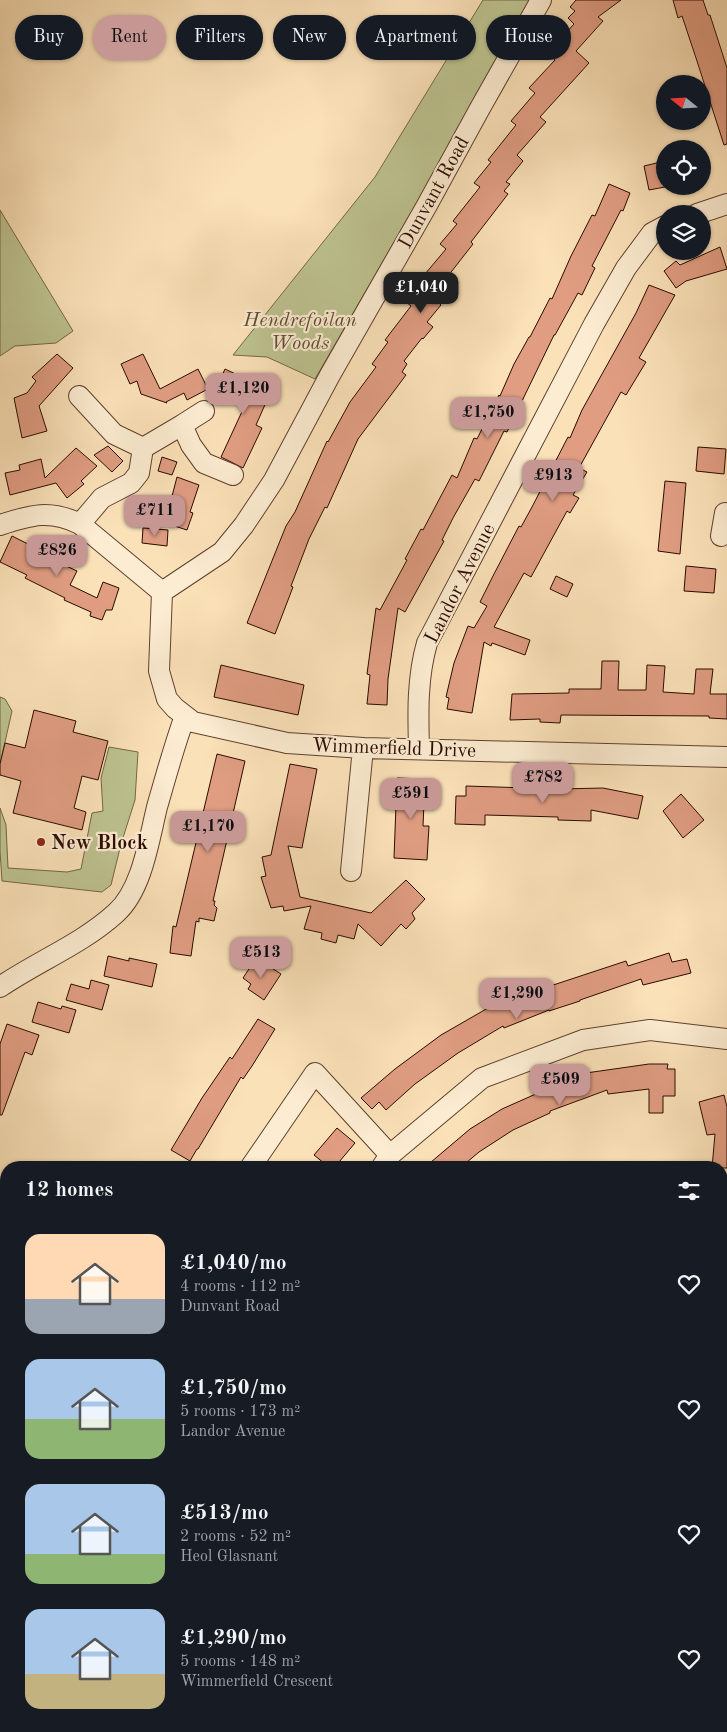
<!DOCTYPE html>
<html lang="en">
<head>
<meta charset="utf-8">
<style>
  body { margin:0; font-family:"Old Standard TT",serif; background:#20242c; color:#f1f3f6; height:100vh; display:flex; flex-direction:column; font-size:19px; white-space:nowrap }
  * { box-sizing:border-box; margin:0 }
  p { font-size:16px; color:#9ea1a6 }
  .icon { flex:none; width:28px; height:28px; fill:none; stroke:currentColor; stroke-width:2; stroke-linecap:round; stroke-linejoin:round }
  .map { position:relative; flex:1; overflow:hidden }
  .details { position:absolute; left:0px; top:1161px; width:728px; height:571px; display:flex; flex-direction:column; background:#171b24; border-radius:20px 20px 0 0; box-shadow:0 1px 4px #0004 }
  .details>* { flex:none }
  .top-card { position:absolute; left:15px; top:15px; width:698px; height:45px; display:flex; gap:10px }
  .needle { width:32px; rotate:288deg }
  .buttons { position:absolute; left:656px; top:75px; display:grid; gap:10px }
  .buttons a { display:grid; place-items:center; width:55px; height:55px; border-radius:50%; background:#171b24; box-shadow:0 1px 4px #0004; font-size:25px }
  .price { position:absolute; translate:-50% -42px; padding:0 11px; border-radius:10px; background:#c59692; color:#111; font-size:16px; line-height:32px; filter:drop-shadow(0 1px 2px #0008) }
  .price::after { content:''; position:absolute; left:50%; top:30px; width:15px; height:11px; margin-left:-8px; background:inherit; clip-path:polygon(0 0,100% 0,50% 100%) }
  .price.on { background:#222; color:#fff }
  ul { padding:0; list-style:none }
  li { display:flex; align-items:center; gap:15px; height:125px; padding:0 25px }
  li span { display:grid; place-items:center; flex:none; width:140px; height:100px; border-radius:15px; color:#555 }
  li>.icon { margin-inline-start:auto }
  span .icon { width:60px; height:60px; fill:#fffc; stroke-width:1 }
  li b { font-size:21px }
  h2 { display:flex; justify-content:space-between; align-items:center; height:60px; padding:0 25px; font-size:21px }
  .pill { padding:0 18px; border-radius:22px; background:#171b24; box-shadow:0 1px 4px #0004; font-size:18px; line-height:45px }
  .pill.on { background:#c59692; color:#111 }
  .map>svg:first-child { display:block }
  .green { fill:#bdc390; stroke:#746648 }
  .building { fill:#e09d82; stroke:#2b0a00 }
  .lines { fill:none; stroke-linecap:round; stroke-linejoin:round }
  .minor-casing { stroke:#5f402e; stroke-width:22 }
  .minor { stroke:#fcecd1; stroke-width:20 }
  .poi-dot { fill:#8f2418; stroke:#fcecd1; stroke-width:2 }
  .labels { text-anchor:middle; stroke-width:4.5; stroke-linejoin:round; paint-order:stroke }
  .street-label { font-size:20px; fill:#2b0a00; stroke:#fcecd1 }
  .park-label { font-size:20px; font-style:italic; fill:#5e4b32; stroke:#fcecd1 }
  .poi-label { font-size:20px; font-weight:bold; fill:#2b0a00; stroke:#fcecd1; text-anchor:start }
</style>
</head>
<body>
<div class="map">
<svg width="727" height="1732" viewBox="0 0 727 1732">
  <rect width="100%" height="100%" fill="#fbe1b8"/>
  <filter id="stains"><feTurbulence type="fractalNoise" baseFrequency=".004" numOctaves="4"/><feColorMatrix values="0 0 0 0 .2 0 0 0 0 .09 0 0 0 0 .02 0 0 0 .5 -.17"/></filter>
  <radialGradient id="worn" r=".72"><stop offset=".6" stop-color="#630" stop-opacity="0"/><stop offset="1" stop-color="#630" stop-opacity=".3"/></radialGradient>
  <path class="green" d="M483 0H534L315 379 267 357 233 355 375 177Z
    M0 210 73 331 56 343 15 346 0 356Z
    M0 697 5 699 12 711 0 764Z
    M109 747 138 752 135 800 121 844 111 885 102 892 2 881 0 851V808L6 825 8 868 67 872 81 869 92 813 103 811 101 778Z"/>
  <path class="building" d="M576 0H621L598 17 603 21 576 51 589 63 540 117 546 122 517 155 523 161 506 182 510 184 504 191 508 194 471 242 473 244 448 276 454 281 437 301 441 305 427 322 433 327 423 339 422 338 404 361 407 364 402 372 406 375 358 439 327 508 325 507 309 539 291 586 293 587 275 634 247 623 286 526 295 512 327 441 328 442 350 402 376 367 372 364 388 342 385 340 411 306 406 302 423 282 420 280 446 249 440 244 457 224 453 221 480 187 474 183 491 162 488 160 516 125 511 121 535 93 529 88 555 60 548 53 574 24 568 18 575 11 570 7Z
    M673 0H703L708 15H710L727 68V144L724 145 696 58 682 16 678 18Z
    M665 161V187L649 190 644 166Z
    M609 184 630 193 623 211 621 210 592 266 595 268 582 295 578 293 555 335H554L507 432 504 431 479 481 475 479 453 518 442 540 444 541 405 612 398 608 388 679 387 705 367 704 370 675 367 674 376 608 380 610 407 560 405 559 421 529 423 530 452 475 457 478 474 438 477 439 499 395 500 396 514 364 529 337H530L550 298 552 299 571 256 592 215 595 216Z
    M720 247 727 269 686 281 676 288 664 271 676 261 680 265Z
    M649 285 675 295 639 358 646 362 626 395 621 392 579 468 587 472 573 495 579 498 570 513 567 511 531 577 524 573 494 627 530 640 525 655 492 643 491 646 484 642 472 713 447 709 449 698 446 697 454 663 468 626 474 628 487 606 480 602 494 574 519 526 521 527 532 507 568 437 570 438 582 410 636 313Z
    M57 354 73 368 39 406 47 431 22 438 14 398 27 393 36 381 32 377Z
    M143 354 160 389 198 369 208 389 187 400 184 393 166 402 167 403 141 394 137 381 130 384 121 364Z
    M225 369 271 391 256 425 262 428 243 468 221 457 245 405 214 393Z
    M108 446 123 461 112 472 94 455Z
    M698 447 726 449 724 474 696 471Z
    M76 448 97 466 81 481 84 484 67 498 56 483 10 495 5 473 20 470 19 465 41 459 45 478Z
    M162 457 177 462 172 475 158 471Z
    M177 477 199 485 190 512 193 513 187 530 165 523Z
    M665 481 686 483 680 554 658 551Z
    M143 528 168 530 167 546 142 543Z
    M12 536 46 553 49 548 66 556 62 564 77 571 70 585 97 598 103 582 119 588 112 610H106L102 620 90 616 91 612 64 600 65 598 25 578 27 575 0 562Z
    M686 566 716 569 714 593 684 591Z
    M556 576 573 584 567 597 550 589Z
    M602 661H619L618 690H646L647 665 665 666 663 692 694 694 696 669H713L710 694H727V719L709 718V716L561 715 560 723 540 722V719L510 720 512 694 569 693V689H601Z
    M221 665 304 685 298 715 214 697Z
    M34 710 76 721 73 732 108 741 98 780 82 776 74 808 86 812 82 830 13 813 21 781 0 775V764L5 743 25 748Z
    M217 754 245 761 213 901H215L214 905 217 908 214 921 199 918V922L196 921 191 956 170 953 173 926 176 927Z
    M290 764 317 769 302 848 288 846 300 897 371 913 406 880 425 899 412 913 415 919 406 929 401 924 381 946 358 924 354 939 338 935 336 943 321 939 322 933 304 929 311 906 284 911 283 906 271 908 261 877 266 876 262 857 271 855Z
    M397 778 425 779 423 826H429L427 860 394 858Z
    M466 786 559 789 603 788 643 796 638 819 591 810V821L558 820V817L485 815V825L455 824 456 796H466Z
    M681 794 704 820 683 838 663 811Z
    M669 953 672 962 687 959 691 973 643 985 641 979 580 1000V1001L549 1011V1010L504 1028 503 1026 458 1053 415 1084 386 1110 379 1102 372 1109 361 1098 395 1069 441 1035 488 1008 525 992 526 994 626 961 628 966Z
    M108 956 129 961V958L157 964 152 987 104 976Z
    M256 958 281 974 264 1000 248 989 251 984 243 978Z
    M91 980 109 985 102 1010 66 1000 71 984 89 989Z
    M38 1002 61 1009 62 1006 76 1010 69 1033 32 1022Z
    M258 1019 275 1029 252 1066 243 1079 241 1077 198 1149H197L190 1161 171 1150 202 1098 230 1057 232 1059Z
    M7 1024 39 1035 32 1055 25 1052 2 1115H0V1044Z
    M649 1064H668L667 1069H675V1096H663V1113H649V1089L608 1094 607 1090 550 1111V1113L513 1130 479 1152 460 1168H424L470 1129 502 1109 556 1085 555 1083 586 1072V1073Z
    M724 1095 727 1107V1168H712L715 1134 707 1135 699 1102Z
    M337 1128 355 1143 334 1168H330L314 1155Z"/>
  <g class="lines">
    <g class="minor-casing">
      <path id="minor" d="M697 214 727 204
        M79 396 114 434 143 448 139 473 131 483 102 498 80 524
        M182 425 191 445 204 463 233 475
        M143 448 182 425 204 411
        M0 525C31 515 50 509 80 524L162 592 159 671 167 699 175 708 193 722 287 743 363 748 727 757
        M721 536 725 513
        M162 592 222 552 244 525 274 480 330 375 426 207 479 110 541 0
        M419 749C418 713 417 678 427 643L594 324 626 268 652 233 665 226
        M351 871 363 748
        M0 987C38 961 82 944 116 913 142 890 149 840 157 807 166 776 174 746 185 716
        M250 1168 315 1073 390 1155
        M381 1168 390 1155 482 1078 583 1040 650 1030 727 1039
        M721 1322H727
        M721 1548 727 1549
        M721 1695 727 1679
        M396 1726 401 1732
        M705 1732 707 1726"/>
    </g>
    <use href="#minor" class="minor"/>
  </g>
  <circle class="poi-dot" cx="41" cy="842" r="5"/>
  <g class="labels">
    <g class="street-label">
      <text transform="translate(433 192) rotate(-61)" y="7">Dunvant Road</text>
      <text transform="translate(459 583) rotate(-63)" y="7">Landor Avenue</text>
      <text transform="translate(394 747) rotate(2)" y="7">Wimmerfield Drive</text>
    </g>
    <g class="park-label">
      <text x="300" y="326">Hendrefoilan<tspan x="300" dy="23">Woods</tspan></text>
    </g>
    <g class="poi-label">
      <text x="51" y="849">New Block</text>
    </g>
  </g>
  <rect width="100%" height="100%" filter="url(#stains)"/>
  <rect width="100%" height="100%" fill="url(#worn)"/>
</svg>
<div class="buttons">
<a><svg class="needle" viewBox="-14 -14 28 28"><path d="M0-13l5 13h-10z" fill="#e53935"/><path d="M0 13l5-13h-10z" fill="#9ea1a6"/></svg></a>
<a><svg class="icon" aria-label="locate" viewBox="0 0 24 24"><circle cx="12" cy="12" r="6"/><path d="M12 2v4M12 18v4M2 12h4M18 12h4"/></svg></a>
<a><svg class="icon" aria-label="layers" viewBox="0 0 24 24"><path d="M12 4l9 5-9 5-9-5zM3 14l9 5 9-5"/></svg></a>
</div>
<b class="price on" style="left:421px;top:314px">£1,040</b>
<b class="price" style="left:243px;top:415px">£1,120</b>
<b class="price" style="left:488px;top:439px">£1,750</b>
<b class="price" style="left:553px;top:502px">£913</b>
<b class="price" style="left:155px;top:537px">£711</b>
<b class="price" style="left:57px;top:577px">£826</b>
<b class="price" style="left:543px;top:804px">£782</b>
<b class="price" style="left:411px;top:820px">£591</b>
<b class="price" style="left:208px;top:853px">£1,170</b>
<b class="price" style="left:261px;top:979px">£513</b>
<b class="price" style="left:517px;top:1020px">£1,290</b>
<b class="price" style="left:560px;top:1106px">£509</b>
<div class="top-card">
<a class="pill">Buy</a>
<a class="pill on">Rent</a>
<a class="pill">Filters</a>
<a class="pill">New</a>
<a class="pill">Apartment</a>
<a class="pill">House</a>
</div>
<section class="details">
<h2>12 homes<svg class="icon" aria-label="filters" viewBox="0 0 24 24"><path d="M4 7h16M4 17h16"/><circle cx="9" cy="7" r="2"/><circle cx="15" cy="17" r="2"/></svg></h2>
<ul>
<li><span style="background:linear-gradient(#ffd9b3 65%,#9aa5b1 0)"><svg class="icon" aria-label="home" viewBox="0 0 24 24"><path d="M3 11l9-7 9 7M6 9v11h12V9"/></svg></span><div><b>£1,040/mo</b><p>4 rooms · 112 m²</p><p>Dunvant Road</p></div><svg class="icon" aria-label="heart" viewBox="0 0 24 24"><path d="M12 20l-8-8c-3-5 5-10 8-4 3-6 11-1 8 4z"/></svg></li>
<li><span style="background:linear-gradient(#a9c7e8 60%,#8fb573 0)"><svg class="icon" aria-label="home" viewBox="0 0 24 24"><path d="M3 11l9-7 9 7M6 9v11h12V9"/></svg></span><div><b>£1,750/mo</b><p>5 rooms · 173 m²</p><p>Landor Avenue</p></div><svg class="icon" aria-label="heart" viewBox="0 0 24 24"><path d="M12 20l-8-8c-3-5 5-10 8-4 3-6 11-1 8 4z"/></svg></li>
<li><span style="background:linear-gradient(#a9c7e8 70%,#8fb573 0)"><svg class="icon" aria-label="home" viewBox="0 0 24 24"><path d="M3 11l9-7 9 7M6 9v11h12V9"/></svg></span><div><b>£513/mo</b><p>2 rooms · 52 m²</p><p>Heol Glasnant</p></div><svg class="icon" aria-label="heart" viewBox="0 0 24 24"><path d="M12 20l-8-8c-3-5 5-10 8-4 3-6 11-1 8 4z"/></svg></li>
<li><span style="background:linear-gradient(#a9c7e8 65%,#c2b280 0)"><svg class="icon" aria-label="home" viewBox="0 0 24 24"><path d="M3 11l9-7 9 7M6 9v11h12V9"/></svg></span><div><b>£1,290/mo</b><p>5 rooms · 148 m²</p><p>Wimmerfield Crescent</p></div><svg class="icon" aria-label="heart" viewBox="0 0 24 24"><path d="M12 20l-8-8c-3-5 5-10 8-4 3-6 11-1 8 4z"/></svg></li>
</ul>
</section>
</div>
</body>
</html>
